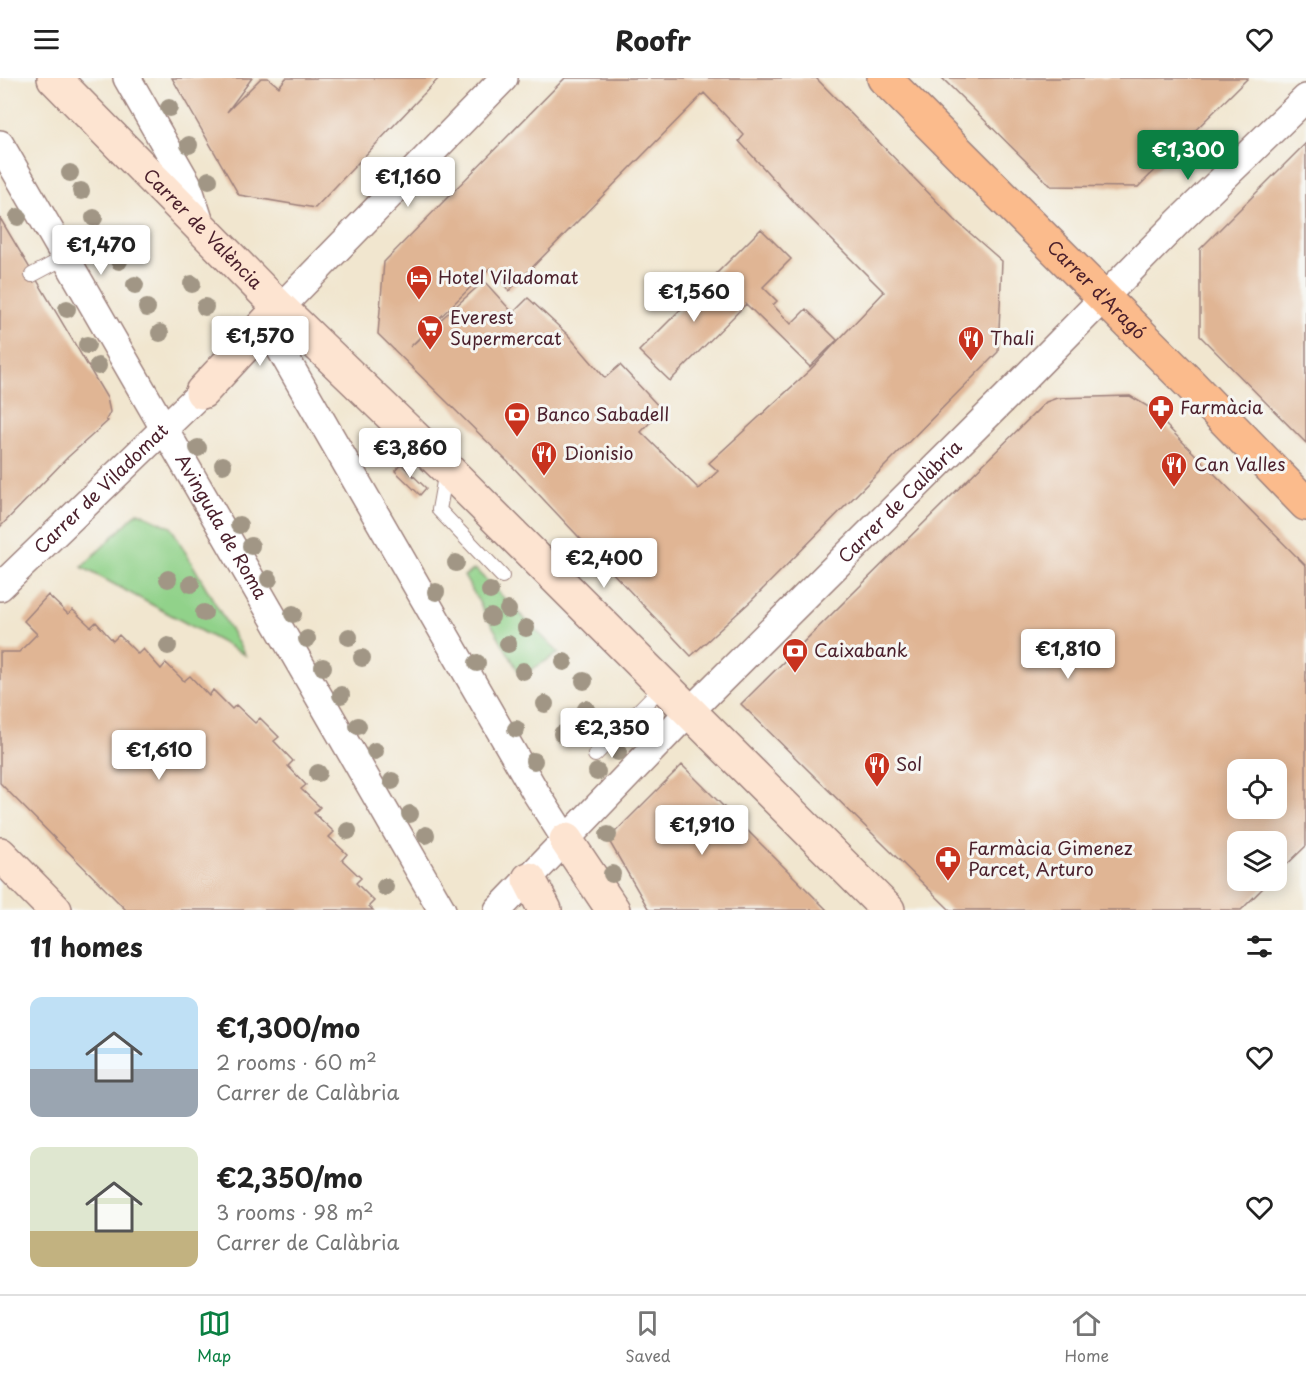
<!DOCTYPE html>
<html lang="en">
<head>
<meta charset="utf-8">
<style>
  body { margin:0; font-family:"Playpen Sans",sans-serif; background:#f2f2f2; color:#222; height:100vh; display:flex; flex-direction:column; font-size:22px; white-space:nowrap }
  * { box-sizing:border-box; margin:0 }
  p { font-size:20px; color:#767676 }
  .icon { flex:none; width:33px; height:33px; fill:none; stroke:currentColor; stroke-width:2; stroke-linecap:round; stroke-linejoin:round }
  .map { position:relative; height:832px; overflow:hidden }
  .side { display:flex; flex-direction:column; background:#fff; flex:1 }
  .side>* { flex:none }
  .buttons { position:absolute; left:1227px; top:681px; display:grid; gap:12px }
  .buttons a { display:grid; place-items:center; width:60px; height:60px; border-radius:12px; background:#fff; box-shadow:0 3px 15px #0003; font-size:30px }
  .price { position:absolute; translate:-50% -51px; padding:0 14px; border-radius:6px; background:#fff; color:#222; font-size:20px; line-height:39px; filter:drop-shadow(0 2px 3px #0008) }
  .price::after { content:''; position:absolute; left:50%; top:36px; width:18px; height:14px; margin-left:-9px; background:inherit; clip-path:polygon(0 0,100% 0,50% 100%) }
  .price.selected { background:#0b8043; color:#fff }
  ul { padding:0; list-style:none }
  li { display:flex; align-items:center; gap:18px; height:150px; padding:0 30px }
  li span { display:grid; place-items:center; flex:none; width:168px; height:120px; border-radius:12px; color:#555 }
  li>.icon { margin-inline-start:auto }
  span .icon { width:72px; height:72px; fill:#fffc; stroke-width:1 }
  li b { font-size:26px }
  h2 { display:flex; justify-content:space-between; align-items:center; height:72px; padding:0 30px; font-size:26px }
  header { display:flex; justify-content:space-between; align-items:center; height:78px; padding:0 30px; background:#fff; font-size:27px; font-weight:700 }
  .menu { display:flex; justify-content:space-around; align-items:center; height:84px; border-top:2px solid #e0e0e0; background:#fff; font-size:16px; color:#767676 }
  .menu a { display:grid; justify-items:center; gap:3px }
  .menu .selected { color:#0b8043 }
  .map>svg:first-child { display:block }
  .green { fill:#91d28a; stroke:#6e785a; stroke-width:1.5 }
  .building { fill:#e0b594; fill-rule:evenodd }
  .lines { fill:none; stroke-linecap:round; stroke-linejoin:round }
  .lane-casing { stroke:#9e827d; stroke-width:16 }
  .street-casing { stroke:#9e827d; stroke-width:30 }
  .secondary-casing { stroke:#9e827d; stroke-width:36 }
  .primary-casing { stroke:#9e827d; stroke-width:36 }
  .lane { stroke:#fff; stroke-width:14 }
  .street { stroke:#fff; stroke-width:27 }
  .secondary { stroke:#fde4d1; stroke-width:33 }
  .primary { stroke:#fbbb8c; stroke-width:33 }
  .tree { fill:#a19685 }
  .labels { text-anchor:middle; stroke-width:6; stroke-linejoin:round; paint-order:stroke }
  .street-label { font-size:18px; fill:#4a1f2b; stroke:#f6f6f2 }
  .poi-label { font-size:18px; fill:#4a1f2b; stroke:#f6f6f2; text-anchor:start }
</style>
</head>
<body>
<header><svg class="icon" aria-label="menu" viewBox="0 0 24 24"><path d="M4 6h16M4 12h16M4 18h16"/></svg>Roofr<svg class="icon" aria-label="heart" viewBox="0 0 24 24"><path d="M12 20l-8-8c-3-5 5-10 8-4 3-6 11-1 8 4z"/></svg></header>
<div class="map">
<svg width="1306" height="832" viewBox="0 0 1306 832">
  <rect width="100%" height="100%" fill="#f6f6f2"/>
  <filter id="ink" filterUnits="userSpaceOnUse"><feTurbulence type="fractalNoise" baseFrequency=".0167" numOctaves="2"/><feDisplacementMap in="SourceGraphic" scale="12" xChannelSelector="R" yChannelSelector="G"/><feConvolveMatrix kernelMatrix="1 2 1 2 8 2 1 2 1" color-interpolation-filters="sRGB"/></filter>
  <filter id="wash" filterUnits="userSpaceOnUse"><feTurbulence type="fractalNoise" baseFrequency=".008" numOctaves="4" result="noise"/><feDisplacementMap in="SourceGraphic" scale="24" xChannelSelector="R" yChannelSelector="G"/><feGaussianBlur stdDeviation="1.35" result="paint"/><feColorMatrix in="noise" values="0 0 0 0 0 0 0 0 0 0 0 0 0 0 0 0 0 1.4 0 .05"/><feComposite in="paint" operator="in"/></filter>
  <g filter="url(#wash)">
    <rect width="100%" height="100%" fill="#f1e6cf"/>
    <path class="green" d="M138 434 171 449 245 577 82 489Z
      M475 491 559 575 521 598 464 498Z"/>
    <g id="blocks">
      <path class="building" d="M172 0H252L227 34 261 0H268L279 9 286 0H439L315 130 239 117Z
        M565 0H816L955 142 1002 183 998 274 751 523 691 578 511 387 378 256 384 184ZM704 15 744 57 739 63 796 126 884 214 810 292 709 385 718 393 699 411 641 354 662 332 620 287 605 300 568 257 528 220 513 235 484 203 410 269 490 190 509 213Z
        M942 0H1248L1138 109 1051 108Z
        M1306 65V365L1200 258V171Z
        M0 140 107 320 110 334 106 342 108 343 68 379 0 449Z
        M761 151 791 181 763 209 777 223 773 227 791 246 806 231 837 262 810 289 746 226 670 303 639 273Z
        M1130 318 1147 328 1306 488V768L1276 797V764H1238V802H1271L1241 832H950L741 626 1046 324 1057 320ZM1238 692H1276V730H1238Z
        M401 386 426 410 420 417 395 393Z
        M48 517 68 536 73 532 91 549 96 544 113 563 119 557 138 576 143 571 161 591 166 585 184 603 190 598 209 618 213 612 232 631 236 627 255 645 260 640 279 659 274 663 293 683 288 688 306 707 301 711 320 729 314 735 334 754 329 759 347 776 342 782 361 800 356 805 374 823 369 828 373 832H126L0 705V574H19L37 556 24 543Z
        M682 687 827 832H649L608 761Z"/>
    </g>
  </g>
  <g filter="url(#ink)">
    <use href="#blocks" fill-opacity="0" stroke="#9e827d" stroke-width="1.5"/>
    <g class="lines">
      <g class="lane-casing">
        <path id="lane" d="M32 197 64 180
          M446 393 439 432 502 498
          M595 677 664 607"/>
      </g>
      <g class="street-casing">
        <g id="street">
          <path d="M127 0 187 105 201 148"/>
          <path d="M504 0 280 230 278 267 536 715 566 762"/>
          <path id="s1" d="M0 66 442 832"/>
          <path id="s2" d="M0 509 202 314"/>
          <path id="s3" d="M498 832 676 647 1006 319 1179 143 1306 20"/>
        </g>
      </g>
      <g class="secondary-casing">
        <g id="secondary">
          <path id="s4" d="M54 0 280 230 446 390 888 832"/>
          <path d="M202 314 280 230"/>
          <path d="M566 762 613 832"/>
          <path d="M0 776 55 832"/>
          <path d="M529 801 545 832"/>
        </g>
      </g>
      <g class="primary-casing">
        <g id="primary">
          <path id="s5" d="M884 0 1188 304 1306 426"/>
        </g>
      </g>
      <use href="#lane" class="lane"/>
      <use href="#street" class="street"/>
      <use href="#secondary" class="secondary"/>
      <use href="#primary" class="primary"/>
    </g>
    <g class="tree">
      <circle cx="169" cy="30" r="9"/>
      <circle cx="189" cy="67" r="9"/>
      <circle cx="70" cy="95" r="9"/>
      <circle cx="209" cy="102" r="9"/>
      <circle cx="81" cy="113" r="9"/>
      <circle cx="18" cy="139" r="9"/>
      <circle cx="94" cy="140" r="9"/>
      <circle cx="104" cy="159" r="9"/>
      <circle cx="119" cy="183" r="9"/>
      <circle cx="192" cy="206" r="9"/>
      <circle cx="135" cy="207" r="9"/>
      <circle cx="205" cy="229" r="9"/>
      <circle cx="147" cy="230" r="9"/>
      <circle cx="67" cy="231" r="9"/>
      <circle cx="160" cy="255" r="9"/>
      <circle cx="87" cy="267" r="9"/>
      <circle cx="98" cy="288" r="9"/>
      <circle cx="198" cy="370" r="9"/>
      <circle cx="223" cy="387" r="9"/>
      <circle cx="239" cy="447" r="9"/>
      <circle cx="251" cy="468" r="9"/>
      <circle cx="456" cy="485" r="9"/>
      <circle cx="168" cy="501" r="9"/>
      <circle cx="269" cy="501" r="9"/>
      <circle cx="191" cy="506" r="9"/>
      <circle cx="490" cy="513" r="9"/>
      <circle cx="436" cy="514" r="9"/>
      <circle cx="508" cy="532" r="9"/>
      <circle cx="204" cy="535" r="9"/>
      <circle cx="293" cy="536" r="9"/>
      <circle cx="491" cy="539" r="9"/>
      <circle cx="526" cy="550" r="9"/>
      <circle cx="349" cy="559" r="9"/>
      <circle cx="307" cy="561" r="9"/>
      <circle cx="508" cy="566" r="9"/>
      <circle cx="168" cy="568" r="9"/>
      <circle cx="362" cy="580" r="9"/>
      <circle cx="564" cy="584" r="9"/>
      <circle cx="477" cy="585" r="9"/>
      <circle cx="323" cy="589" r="9"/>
      <circle cx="523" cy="593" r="9"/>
      <circle cx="584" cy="603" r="9"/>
      <circle cx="341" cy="617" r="9"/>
      <circle cx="545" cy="626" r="9"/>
      <circle cx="586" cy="631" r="9"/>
      <circle cx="358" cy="648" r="9"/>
      <circle cx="516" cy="651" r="9"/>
      <circle cx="638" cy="655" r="9"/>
      <circle cx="562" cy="656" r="9"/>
      <circle cx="375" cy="673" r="9"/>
      <circle cx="618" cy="674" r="9"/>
      <circle cx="534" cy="683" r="9"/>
      <circle cx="597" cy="694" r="9"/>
      <circle cx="318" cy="695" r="9"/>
      <circle cx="392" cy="703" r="9"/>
      <circle cx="410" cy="736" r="9"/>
      <circle cx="348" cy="753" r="9"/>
      <circle cx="426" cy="757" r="9"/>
      <circle cx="608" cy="757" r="9"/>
      <circle cx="612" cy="796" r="9"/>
      <circle cx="385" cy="809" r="9"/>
    </g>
  </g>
  <defs>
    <g id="hotel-pin" transform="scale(1.35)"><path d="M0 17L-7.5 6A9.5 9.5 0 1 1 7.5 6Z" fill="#c8321e" stroke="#f6f6f2"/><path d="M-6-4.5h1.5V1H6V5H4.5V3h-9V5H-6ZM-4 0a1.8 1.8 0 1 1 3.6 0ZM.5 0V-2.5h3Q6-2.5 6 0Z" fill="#fff"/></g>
    <g id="supermarket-pin" transform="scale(1.35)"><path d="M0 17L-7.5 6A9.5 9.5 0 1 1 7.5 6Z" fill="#c8321e" stroke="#f6f6f2"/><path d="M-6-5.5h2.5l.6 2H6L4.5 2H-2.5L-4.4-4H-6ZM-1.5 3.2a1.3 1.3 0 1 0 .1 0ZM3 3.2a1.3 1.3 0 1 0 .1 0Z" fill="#fff"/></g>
    <g id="restaurant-pin" transform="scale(1.35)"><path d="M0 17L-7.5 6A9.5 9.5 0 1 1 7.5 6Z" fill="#c8321e" stroke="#f6f6f2"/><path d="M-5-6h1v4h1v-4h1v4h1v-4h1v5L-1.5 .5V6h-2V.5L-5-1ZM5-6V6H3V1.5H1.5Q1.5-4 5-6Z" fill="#fff"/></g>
    <g id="pharmacy-pin" transform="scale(1.35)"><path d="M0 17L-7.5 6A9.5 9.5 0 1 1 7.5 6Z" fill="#c8321e" stroke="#f6f6f2"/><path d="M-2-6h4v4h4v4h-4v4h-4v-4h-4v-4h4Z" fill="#fff"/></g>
    <g id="bank-pin" transform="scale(1.35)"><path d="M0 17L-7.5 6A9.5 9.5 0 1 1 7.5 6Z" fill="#c8321e" stroke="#f6f6f2"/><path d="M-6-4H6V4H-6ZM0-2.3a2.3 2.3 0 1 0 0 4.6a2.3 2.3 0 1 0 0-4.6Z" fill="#fff"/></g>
  </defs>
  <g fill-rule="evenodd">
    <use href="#hotel-pin" x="419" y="200"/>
    <use href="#supermarket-pin" x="430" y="250"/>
    <use href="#restaurant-pin" x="971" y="261"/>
    <use href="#pharmacy-pin" x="1161" y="330"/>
    <use href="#bank-pin" x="517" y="337"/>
    <use href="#restaurant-pin" x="544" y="376"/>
    <use href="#restaurant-pin" x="1174" y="387"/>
    <use href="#bank-pin" x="795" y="573"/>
    <use href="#restaurant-pin" x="877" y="687"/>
    <use href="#pharmacy-pin" x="948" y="781"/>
  </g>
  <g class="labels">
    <g class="street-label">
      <text dy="6" stroke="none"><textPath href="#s4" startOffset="212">Carrer de València</textPath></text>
      <text dy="6" stroke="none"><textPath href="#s5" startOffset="300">Carrer d'Aragó</textPath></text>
      <text dy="6" stroke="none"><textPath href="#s2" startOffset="141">Carrer de Viladomat</textPath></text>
      <text dy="6" stroke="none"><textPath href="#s3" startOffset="573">Carrer de Calàbria</textPath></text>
      <text dy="6" stroke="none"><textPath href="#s1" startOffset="442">Avinguda de Roma</textPath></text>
    </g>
    <g class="poi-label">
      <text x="438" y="206">Hotel Viladomat</text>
      <text x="450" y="246">Everest<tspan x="450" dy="21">Supermercat</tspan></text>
      <text x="990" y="267">Thali</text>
      <text x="1180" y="336">Farmàcia</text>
      <text x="536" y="343">Banco Sabadell</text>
      <text x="564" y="382">Dionisio</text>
      <text x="1194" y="393">Can Valles</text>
      <text x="814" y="579">Caixabank</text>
      <text x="896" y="693">Sol</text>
      <text x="968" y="777">Farmàcia Gimenez<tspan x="968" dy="21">Parcet, Arturo</tspan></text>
    </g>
  </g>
</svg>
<div class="buttons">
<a><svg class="icon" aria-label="locate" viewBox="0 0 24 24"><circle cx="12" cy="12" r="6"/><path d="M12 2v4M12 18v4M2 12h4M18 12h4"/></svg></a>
<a><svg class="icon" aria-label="layers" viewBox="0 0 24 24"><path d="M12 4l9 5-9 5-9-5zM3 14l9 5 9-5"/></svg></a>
</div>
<b class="price selected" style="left:1188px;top:103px">€1,300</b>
<b class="price" style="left:408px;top:130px">€1,160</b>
<b class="price" style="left:101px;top:198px">€1,470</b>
<b class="price" style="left:694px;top:245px">€1,560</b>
<b class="price" style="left:260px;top:289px">€1,570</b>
<b class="price" style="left:410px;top:401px">€3,860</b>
<b class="price" style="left:604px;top:511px">€2,400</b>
<b class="price" style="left:1068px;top:602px">€1,810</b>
<b class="price" style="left:612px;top:681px">€2,350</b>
<b class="price" style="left:159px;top:703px">€1,610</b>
<b class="price" style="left:702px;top:778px">€1,910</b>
</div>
<section class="side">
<h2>11 homes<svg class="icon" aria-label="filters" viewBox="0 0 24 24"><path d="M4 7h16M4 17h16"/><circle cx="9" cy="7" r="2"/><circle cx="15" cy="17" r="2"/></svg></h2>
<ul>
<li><span style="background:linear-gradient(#bfe0f5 60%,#9aa5b1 0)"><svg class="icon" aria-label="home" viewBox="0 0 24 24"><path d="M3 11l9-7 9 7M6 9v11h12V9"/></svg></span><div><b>€1,300/mo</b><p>2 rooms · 60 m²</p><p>Carrer de Calàbria</p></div><svg class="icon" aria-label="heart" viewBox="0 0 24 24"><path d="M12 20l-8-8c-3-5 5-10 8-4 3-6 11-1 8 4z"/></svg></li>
<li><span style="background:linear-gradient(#dfe7d0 70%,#c2b280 0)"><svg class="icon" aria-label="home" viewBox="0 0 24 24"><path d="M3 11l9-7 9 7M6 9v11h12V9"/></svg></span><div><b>€2,350/mo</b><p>3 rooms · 98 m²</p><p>Carrer de Calàbria</p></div><svg class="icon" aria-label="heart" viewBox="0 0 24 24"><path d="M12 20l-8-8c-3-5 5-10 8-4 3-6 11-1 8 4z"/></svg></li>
</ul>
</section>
<nav class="menu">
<a class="selected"><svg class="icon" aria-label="map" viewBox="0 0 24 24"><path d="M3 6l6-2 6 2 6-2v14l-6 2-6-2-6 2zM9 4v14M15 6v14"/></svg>Map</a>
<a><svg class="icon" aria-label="saved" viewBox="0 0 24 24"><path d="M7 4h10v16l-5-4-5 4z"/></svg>Saved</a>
<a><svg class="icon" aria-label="home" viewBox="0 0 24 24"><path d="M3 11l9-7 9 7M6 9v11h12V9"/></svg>Home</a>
</nav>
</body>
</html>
